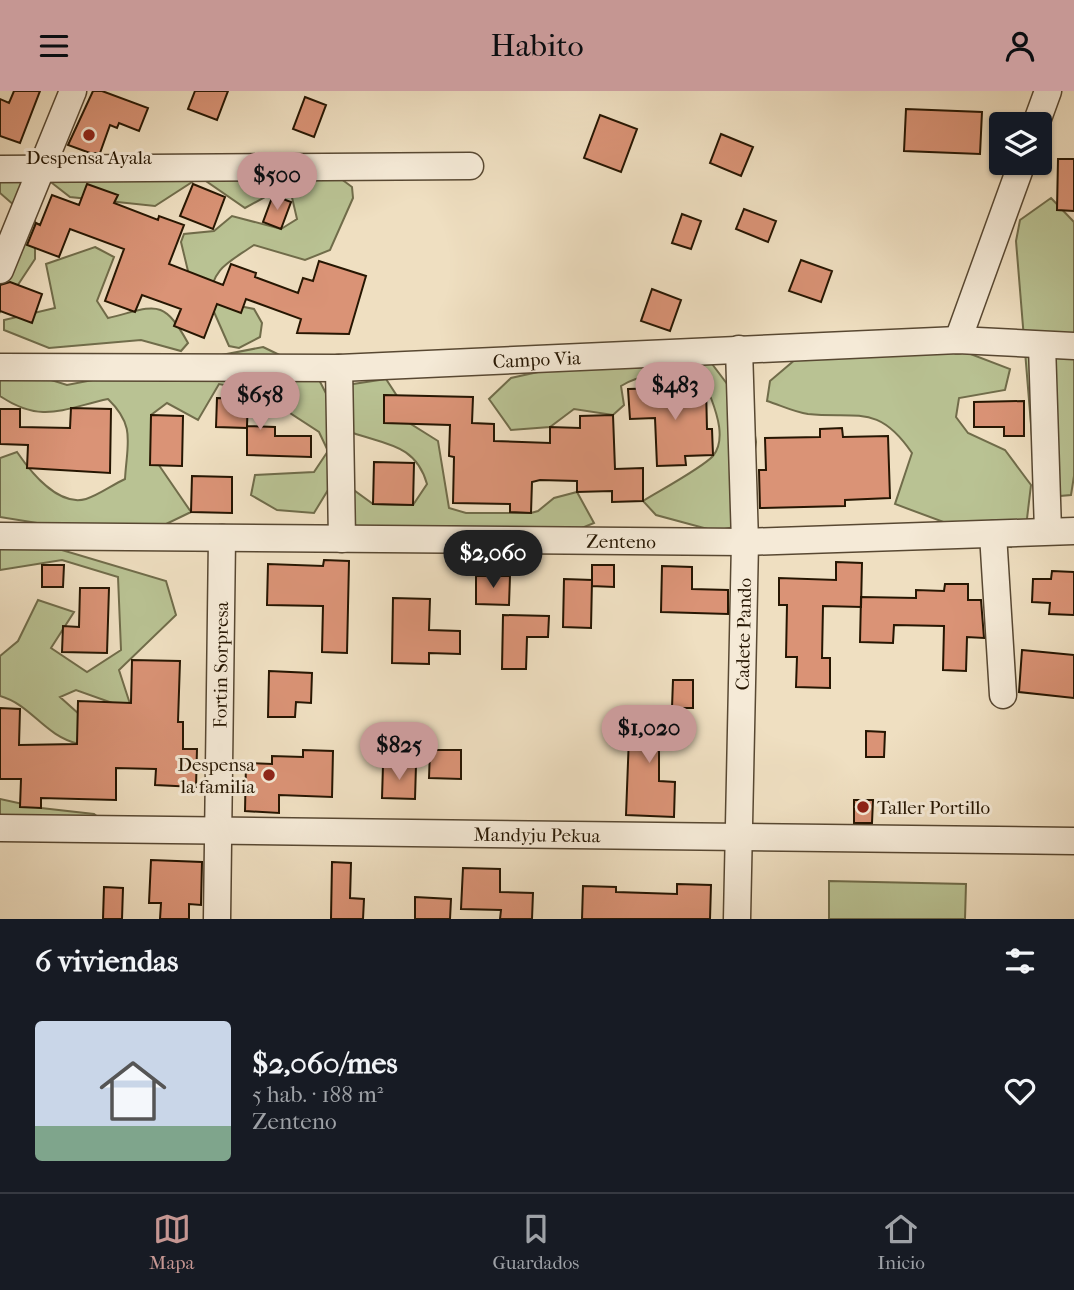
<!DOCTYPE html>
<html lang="es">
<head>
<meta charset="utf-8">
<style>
  body { margin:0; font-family:"IM FELL French Canon",serif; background:#20242c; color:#f1f3f6; height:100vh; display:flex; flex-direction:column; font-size:26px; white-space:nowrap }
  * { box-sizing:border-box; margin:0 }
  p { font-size:23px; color:#9ea1a6 }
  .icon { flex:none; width:38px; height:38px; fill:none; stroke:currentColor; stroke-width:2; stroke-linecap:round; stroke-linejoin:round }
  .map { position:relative; height:828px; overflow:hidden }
  .drawer { display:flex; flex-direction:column; background:#171b24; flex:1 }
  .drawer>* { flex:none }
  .fabs { position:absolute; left:989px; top:21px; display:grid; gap:14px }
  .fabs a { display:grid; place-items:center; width:63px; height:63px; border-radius:7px; background:#171b24; box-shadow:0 2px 5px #0004; font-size:35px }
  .price { position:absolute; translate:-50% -60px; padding:0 16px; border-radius:24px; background:#c59692; color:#111; font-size:23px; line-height:46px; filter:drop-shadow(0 2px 4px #0008) }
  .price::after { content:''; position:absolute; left:50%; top:42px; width:21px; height:16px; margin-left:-10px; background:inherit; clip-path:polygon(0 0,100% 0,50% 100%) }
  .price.current { background:#222; color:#fff }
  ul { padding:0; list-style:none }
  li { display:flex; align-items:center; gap:21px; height:175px; padding:0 35px }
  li+li { border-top:2px solid #363941 }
  li span { display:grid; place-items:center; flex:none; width:196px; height:140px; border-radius:7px; color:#555 }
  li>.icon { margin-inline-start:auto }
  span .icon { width:84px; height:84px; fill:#fffc; stroke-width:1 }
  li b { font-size:30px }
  h2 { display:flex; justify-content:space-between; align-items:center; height:84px; padding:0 35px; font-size:30px }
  header { display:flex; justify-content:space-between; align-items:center; height:91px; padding:0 35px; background:#c59692; color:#111; font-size:32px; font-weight:600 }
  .tab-bar { display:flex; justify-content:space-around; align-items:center; height:98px; border-top:2px solid #363941; background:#171b24; font-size:19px; color:#9ea1a6 }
  .tab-bar a { display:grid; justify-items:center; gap:4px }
  .tab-bar .current { color:#c59692 }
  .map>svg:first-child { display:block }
  .green { fill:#b9c293; stroke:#706c4a; stroke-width:2 }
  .building { fill:#da9376; stroke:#261602; stroke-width:2 }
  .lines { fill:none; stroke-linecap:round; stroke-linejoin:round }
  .minor-casing { stroke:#584832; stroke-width:29 }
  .minor { stroke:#f5ead7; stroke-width:26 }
  .poi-dot { fill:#8f2418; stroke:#f5ead7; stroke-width:2.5 }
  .labels { text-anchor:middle; stroke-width:6; stroke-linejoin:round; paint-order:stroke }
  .poi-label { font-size:19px; fill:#261602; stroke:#f5ead7 }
  .street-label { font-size:19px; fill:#261602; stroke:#f5ead7 }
</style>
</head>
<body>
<header><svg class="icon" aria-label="menu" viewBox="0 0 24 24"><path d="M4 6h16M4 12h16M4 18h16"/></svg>Habito<svg class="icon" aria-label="person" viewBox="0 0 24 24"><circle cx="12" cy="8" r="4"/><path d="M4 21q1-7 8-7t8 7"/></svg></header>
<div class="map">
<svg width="1074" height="828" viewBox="0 0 1074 828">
  <rect width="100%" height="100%" fill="#efdfc1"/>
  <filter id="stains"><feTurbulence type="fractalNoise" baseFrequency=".00286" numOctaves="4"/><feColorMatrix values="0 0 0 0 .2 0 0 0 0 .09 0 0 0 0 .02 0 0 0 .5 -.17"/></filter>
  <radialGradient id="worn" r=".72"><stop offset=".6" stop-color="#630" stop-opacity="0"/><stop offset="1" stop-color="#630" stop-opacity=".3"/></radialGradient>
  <path class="green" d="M317 70 352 96 353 107 330 159 305 169 254 154C228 172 213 176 209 209L254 218 262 232 260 246 239 257 229 255 214 221 194 205 181 151 184 143 214 140 232 125 281 138 297 128 291 102 283 96 245 117 200 86 155 115 70 106 52 92 56 83Z
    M0 73 25 85 35 102V168L0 221V158L15 115 0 102Z
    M1051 107 1074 131V385L1071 404 1037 407 1016 150 1020 129Z
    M95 156 114 166 97 210 108 227C155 216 162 205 188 252L181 260 141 249 49 257 4 239V229L55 217 46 173Z
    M947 254 1010 278 1005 299 959 307 956 326 968 342 1005 359 1031 394 1026 436 1011 456 895 413 912 362C878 312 857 328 808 323 794 321 780 314 767 310L770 290 803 262Z
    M263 256 315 281 334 318 340 295 386 288 397 305 403 328 438 350 449 417 466 422H531L538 420 554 407 577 401 594 432 560 446 454 435 365 439 344 429 336 409 355 400 373 413 413 414 427 393C416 354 388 354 353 342L345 371 314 422 277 419 251 404 255 384 314 381 328 360 319 341 256 300 219 293 198 329 167 312 151 324 154 367 191 421 162 435 68 437 0 426V367L17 361C30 380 58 416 86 408 99 404 112 394 125 388 127 352 136 335 108 308 62 318 42 333 0 305V281L16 278 67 294Z
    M703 261 752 326 756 351 747 415 734 436 715 440 656 424 643 410C659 400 702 377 713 365 726 349 717 323 711 307 678 293 654 274 621 295L624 314 613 324 574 318 550 336 511 339 489 308 511 287 619 263Z
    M35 451 166 490 176 524 119 579 132 619 76 599 60 606 89 632 79 653C44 645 32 614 0 605V565L18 550 38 509 74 521 51 557 87 581 121 559 118 486 62 469 0 479V456Z
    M0 708 41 717 94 723 107 733 0 735Z
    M829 790 966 793 965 828H829Z"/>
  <path class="building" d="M14 0H40L20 52 0 45V8L9 12Z
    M93 0H102L148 17 139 40 119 32 117 37 110 34 100 62H90L68 54Z
    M195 0H228L217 29 188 18Z
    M305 6 326 14 314 46 293 38Z
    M906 18 982 21 980 63 904 60Z
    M600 24 637 38 621 81 584 67Z
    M721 43 753 56 741 85 710 72Z
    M1058 68H1074V120L1057 119Z
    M87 93 118 104 114 112 158 129 159 125 184 134 169 173 223 194 231 173 256 182 255 186 298 202 303 187 313 190 319 170 366 185 349 243 297 242 301 228 246 208 241 222 217 213 204 247 174 235 181 218 142 204 135 221 105 210 124 158 70 138 59 166 27 154 36 132 40 134 52 104 79 114Z
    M193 93 225 106 213 138 180 125Z
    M273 104 291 111 281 138 263 131Z
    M744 118 776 130 768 151 736 138Z
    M682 123 701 130 691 158 672 152Z
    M801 169 832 180 821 211 789 200Z
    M10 191 42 203 32 232 0 220V194Z
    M652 198 681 209 670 240 641 230Z
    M706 296 707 338H712L713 364 685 365 686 374 657 375 655 327 630 328 628 298Z
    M384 304 473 306 472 332 494 333V350L550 352V336L580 337V325L613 324 615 378 643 377V410L612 411V400L577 401V390L540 389 532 391 531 422 510 421V413L453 412 454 366 449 365 450 334 384 332Z
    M217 307 248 308 247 335 275 336V345H311V366L247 364V337L216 336Z
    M1024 310V345H1004V336H974V311Z
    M71 317 111 318 110 382 27 377 28 354 0 353V318H20V336L70 337Z
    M151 324 183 325 182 375 150 374Z
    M842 337 843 346 888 345 890 407 845 409V415L760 417 759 379H766L765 347 820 346V338Z
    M374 371 414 372 413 414 373 413Z
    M192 385 232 386V422L191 421Z
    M324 469 349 470 347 562 322 561 323 515 267 514 268 473 323 475Z
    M836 471 862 472 861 516 823 515 822 567H830V597L796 596 797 566H786L787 514H779V487L836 489Z
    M42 474H64L63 496H42Z
    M592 474H614V496L592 495Z
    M662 475 692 476V498L728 499V523L661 521Z
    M1052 480 1074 481V524L1049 523 1050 512 1032 511 1033 488H1051Z
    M476 485H510L509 514 476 513Z
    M564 488 592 489 591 537 563 536Z
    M945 493H968V509H981L984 547 967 546 966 580 943 579 944 535 894 534 893 552 860 551 861 506 916 507V499L944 500Z
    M80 497H109L107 562 62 561 63 535 79 536Z
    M393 507 430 508 429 539 460 540V563L429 562V573L392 572Z
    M503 524 549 525 548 546H527L526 578H502Z
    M1022 559 1074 564V607L1019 601Z
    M132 569 180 570 178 631H183V658H197L196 696 155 694 156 678 116 677V709L41 707V717L20 716 21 688H0V617L20 618 19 654 77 653 78 610 131 612Z
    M269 580 312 582 311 612 296 611 295 626H268Z
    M673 589H693V617H672Z
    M630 619 672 620 671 656H659V690L675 691 674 726 626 724Z
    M866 640 885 641 884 666H866Z
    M303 659 333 660 332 706 279 704V722L245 720 246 672 272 673V665L303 666Z
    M430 659H461V688L429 687Z
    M383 674H416L415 708 382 707Z
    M854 709H873L872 732H854Z
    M151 769 202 771 201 814 189 813V828H160L161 812H149Z
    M332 771 351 772 350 807 364 808 363 828H331Z
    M463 777 500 778V801L533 802 532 828H500L501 819 461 818Z
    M677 793 711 794 710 828H582L583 795 616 796V801L677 803Z
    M104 796 123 797 122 828H103Z
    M415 806 451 808 450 828H415Z"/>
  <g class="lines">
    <g class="minor-casing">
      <g id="minor">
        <path d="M1036 33 1048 0"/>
        <path d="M0 78 470 75"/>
        <path d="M0 179 73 0"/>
        <path d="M958 249 1022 72"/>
        <path d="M1042 254 1048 440"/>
        <path id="s1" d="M0 276 339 277 958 249 1074 255"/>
        <path d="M339 277 342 448"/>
        <path d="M993 443 1003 604"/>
        <path id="s2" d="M0 445 745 451 1074 440"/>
        <path id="s3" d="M0 737 1074 750"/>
        <path id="s4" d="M217 828 222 447"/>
        <path id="s5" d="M737 828 745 451 739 258"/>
      </g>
    </g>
    <use href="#minor" class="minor"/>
  </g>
  <g class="poi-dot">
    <circle cx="89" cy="44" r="7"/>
    <circle cx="269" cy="684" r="7"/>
    <circle cx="863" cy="716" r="7"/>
  </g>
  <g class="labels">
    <g class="poi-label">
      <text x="89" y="73">Despensa Ayala</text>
      <text x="255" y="680" text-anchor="end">Despensa<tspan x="255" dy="22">la familia</tspan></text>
      <text x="877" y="723" text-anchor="start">Taller Portillo</text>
    </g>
    <g class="street-label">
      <text dy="7" stroke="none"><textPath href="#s1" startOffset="537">Campo Via</textPath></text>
      <text dy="7" stroke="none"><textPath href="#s2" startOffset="621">Zenteno</textPath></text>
      <text dy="7" stroke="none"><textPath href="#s5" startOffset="285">Cadete Pando</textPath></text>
      <text dy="7" stroke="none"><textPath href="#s4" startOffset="254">Fortin Sorpresa</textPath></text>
      <text dy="7" stroke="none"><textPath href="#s3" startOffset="537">Mandyju Pekua</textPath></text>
    </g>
  </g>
  <rect width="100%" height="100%" filter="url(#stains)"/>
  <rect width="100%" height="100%" fill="url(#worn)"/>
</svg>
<div class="fabs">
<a><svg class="icon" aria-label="layers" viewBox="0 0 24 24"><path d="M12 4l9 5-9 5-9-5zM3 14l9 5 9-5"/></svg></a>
</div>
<b class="price" style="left:277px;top:121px">$500</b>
<b class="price" style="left:675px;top:331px">$483</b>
<b class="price" style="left:260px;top:341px">$658</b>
<b class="price current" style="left:493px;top:499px">$2,060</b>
<b class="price" style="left:649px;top:674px">$1,020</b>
<b class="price" style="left:399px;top:691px">$825</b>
</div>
<section class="drawer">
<h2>6 viviendas<svg class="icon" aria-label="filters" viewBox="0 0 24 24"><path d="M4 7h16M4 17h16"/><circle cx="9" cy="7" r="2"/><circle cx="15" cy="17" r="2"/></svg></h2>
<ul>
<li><span style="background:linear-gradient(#c9d6e8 75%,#7fa58c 0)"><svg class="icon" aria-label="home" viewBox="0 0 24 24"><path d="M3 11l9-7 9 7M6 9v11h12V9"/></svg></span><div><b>$2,060/mes</b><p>5 hab. · 188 m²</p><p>Zenteno</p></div><svg class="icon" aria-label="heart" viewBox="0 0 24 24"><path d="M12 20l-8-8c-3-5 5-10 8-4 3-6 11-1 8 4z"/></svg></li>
</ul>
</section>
<nav class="tab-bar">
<a class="current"><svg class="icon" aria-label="map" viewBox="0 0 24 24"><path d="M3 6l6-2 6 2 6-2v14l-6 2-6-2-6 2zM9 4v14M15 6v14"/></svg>Mapa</a>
<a><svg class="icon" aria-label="saved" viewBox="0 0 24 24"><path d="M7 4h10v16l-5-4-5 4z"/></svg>Guardados</a>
<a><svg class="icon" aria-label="home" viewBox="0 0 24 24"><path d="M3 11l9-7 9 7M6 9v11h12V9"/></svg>Inicio</a>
</nav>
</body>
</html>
